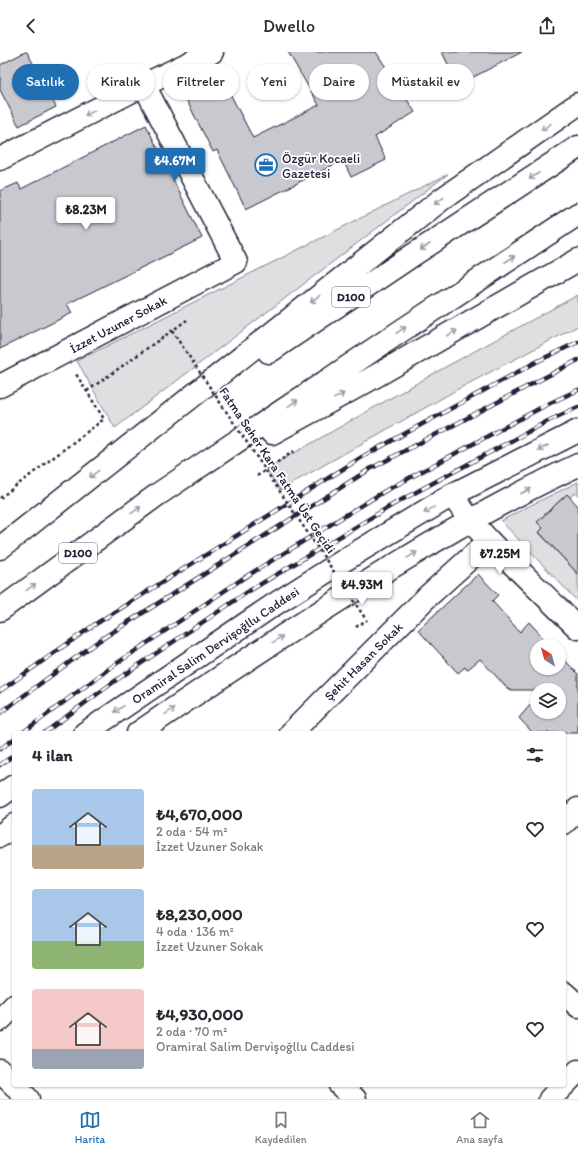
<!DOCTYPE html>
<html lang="tr">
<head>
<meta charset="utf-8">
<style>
  body { margin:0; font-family:Itim,sans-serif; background:#f7f7f7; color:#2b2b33; height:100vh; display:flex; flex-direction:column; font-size:15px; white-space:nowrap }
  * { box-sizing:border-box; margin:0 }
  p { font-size:13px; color:#7c7c81 }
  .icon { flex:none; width:22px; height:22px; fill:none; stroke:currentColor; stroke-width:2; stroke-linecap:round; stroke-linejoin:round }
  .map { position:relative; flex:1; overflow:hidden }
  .side { position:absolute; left:12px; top:679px; width:554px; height:356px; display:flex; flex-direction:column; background:#fff; border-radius:4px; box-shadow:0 1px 3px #0004 }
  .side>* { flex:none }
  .banner { position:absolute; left:12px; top:12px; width:554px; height:36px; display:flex; gap:8px }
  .needle { width:26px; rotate:323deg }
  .fabs { position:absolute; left:530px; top:587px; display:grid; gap:8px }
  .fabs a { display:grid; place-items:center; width:36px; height:36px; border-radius:50%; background:#fff; box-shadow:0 1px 3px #0004; font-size:20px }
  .price { position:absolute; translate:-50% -34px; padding:0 9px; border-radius:4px; background:#fff; color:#222; font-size:13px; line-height:26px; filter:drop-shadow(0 1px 2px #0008) }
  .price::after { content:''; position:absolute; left:50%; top:24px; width:12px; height:9px; margin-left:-6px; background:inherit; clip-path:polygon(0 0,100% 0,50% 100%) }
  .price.selected { background:#1f6fb2; color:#fff }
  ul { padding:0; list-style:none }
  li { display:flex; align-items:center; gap:12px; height:100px; padding:0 20px }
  li span { display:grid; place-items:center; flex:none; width:112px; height:80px; border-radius:4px; color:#555 }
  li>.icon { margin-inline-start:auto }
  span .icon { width:48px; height:48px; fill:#fffc; stroke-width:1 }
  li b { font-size:17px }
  h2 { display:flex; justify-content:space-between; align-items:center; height:48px; padding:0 20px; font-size:17px }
  .pill { padding:0 14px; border-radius:18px; background:#fff; box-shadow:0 1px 3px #0004; font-size:14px; line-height:36px }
  .pill.selected { background:#1f6fb2; color:#fff }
  header { display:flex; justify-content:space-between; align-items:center; height:52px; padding:0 20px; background:#fff; font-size:18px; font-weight:600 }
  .tabs { display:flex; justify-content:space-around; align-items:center; height:56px; border-top:1px solid #e1e1e2; background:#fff; font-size:11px; color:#7c7c81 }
  .tabs a { display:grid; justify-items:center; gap:2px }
  .tabs .selected { color:#1f6fb2 }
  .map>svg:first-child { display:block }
  .green { fill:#dfdfe2; stroke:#80808e }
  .building { fill:#c8c8cf; stroke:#22223b }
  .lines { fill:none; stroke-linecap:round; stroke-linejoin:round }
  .minor-casing { stroke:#22223b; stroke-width:25 }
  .tertiary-casing { stroke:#22223b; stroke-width:25 }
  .secondary-casing { stroke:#22223b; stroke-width:25 }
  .trunk-casing { stroke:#22223b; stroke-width:25 }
  .path { stroke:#22223b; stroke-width:2.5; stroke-dasharray:3 3; stroke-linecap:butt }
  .minor { stroke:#fff; stroke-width:22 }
  .tertiary { stroke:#fff; stroke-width:22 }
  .secondary { stroke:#fff; stroke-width:22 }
  .trunk { stroke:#fff; stroke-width:22 }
  .rail-casing { stroke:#22223b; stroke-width:4.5 }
  .rail { stroke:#fff; stroke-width:3; stroke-dasharray:9; stroke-linecap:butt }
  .path-bridge { stroke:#22223b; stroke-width:2.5; stroke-dasharray:3 3; stroke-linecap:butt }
  .oneway { stroke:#9c9ca7 }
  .labels { text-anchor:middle; stroke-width:3.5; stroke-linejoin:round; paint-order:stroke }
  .shield { fill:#fff; stroke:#646476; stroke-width:1 }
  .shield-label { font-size:12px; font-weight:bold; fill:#22223b }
  .poi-label { font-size:13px; fill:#22223b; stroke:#fff; text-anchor:start }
  .street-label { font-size:13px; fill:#22223b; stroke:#fff }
</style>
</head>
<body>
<header><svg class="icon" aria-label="back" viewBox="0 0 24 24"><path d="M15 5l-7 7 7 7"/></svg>Dwello<svg class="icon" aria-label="share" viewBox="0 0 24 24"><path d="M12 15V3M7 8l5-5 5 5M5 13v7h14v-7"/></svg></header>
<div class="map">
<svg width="578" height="1047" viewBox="0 0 578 1047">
  <rect width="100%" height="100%" fill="#fff"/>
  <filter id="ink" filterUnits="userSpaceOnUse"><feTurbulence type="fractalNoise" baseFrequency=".025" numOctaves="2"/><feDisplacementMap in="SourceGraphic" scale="8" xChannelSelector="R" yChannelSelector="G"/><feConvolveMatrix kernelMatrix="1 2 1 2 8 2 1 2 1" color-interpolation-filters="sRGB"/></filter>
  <g filter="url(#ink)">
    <path class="green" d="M448 122 115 376 77 309Z
      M578 243V274L460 336 280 438 266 417 440 318Z
      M578 430V444L575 441 570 445 567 442 537 470 543 476 539 481 578 522V550L501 469 523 457Z"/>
    <path class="building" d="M25 0H27L56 55 19 74 0 38V13Z
      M288 0H376L415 60 375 85 386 108 351 125 343 108 246 157 217 98 213 100 186 47 223 28 253 86 319 53Z
      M442 0H522L458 33Z
      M146 73 202 186 67 252 72 261 0 297V139L18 131 21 137Z
      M567 442 578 454V522L539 480 543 476 537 470Z
      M478 522 498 543 492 549 520 580 529 570 551 594H537V616H559V602L578 622V681H533L519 666 537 645V660H559V638H509L480 607 467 618 465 615 458 621 418 578Z"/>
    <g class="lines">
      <g class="minor-casing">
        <path id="minor" d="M0 107 144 33 212 0
          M0 334 236 210 144 33
          M291 681 427 545 489 489
          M564 771 578 757
          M564 941 578 954
          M0 968 14 954
          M0 1019 28 1047
          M340 1033 355 1047
          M550 1047 578 1019"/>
      </g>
      <g class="tertiary-casing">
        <path id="tertiary" d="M452 443 470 468 489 489 578 576"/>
      </g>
      <g class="secondary-casing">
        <path id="secondary" d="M85 681 272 554 351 504 452 443 578 379
          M138 681C226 621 314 562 405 507 461 473 518 441 578 413
          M0 744 14 734
          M0 784 14 773"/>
      </g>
      <g class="trunk-casing">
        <path id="trunk" d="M269 300 416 201 578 95
          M272 381 367 329 578 208
          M0 496 442 147 578 52
          M0 558 157 443 401 279 578 162"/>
      </g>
      <path class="path" d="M87 339 187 268
        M257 424 294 399
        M0 446 104 367 76 322
        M356 575 365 569"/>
      <use href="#minor" class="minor"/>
      <use href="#tertiary" class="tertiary"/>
      <use href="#secondary" class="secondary"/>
      <use href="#trunk" class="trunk"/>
      <g class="rail-casing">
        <path id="rail" d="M0 639 94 573 362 405 538 309 578 290
          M0 661 100 588 370 417 578 308
          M22 681 110 616 242 527 385 439 546 353 578 338
          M44 681 115 629 249 539 394 452 548 369 578 355
          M0 697 14 687
          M0 713 14 703"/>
      </g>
      <use href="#rail" class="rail"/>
      <path class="path-bridge" d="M172 279 367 569"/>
    </g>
    <defs><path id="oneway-shaft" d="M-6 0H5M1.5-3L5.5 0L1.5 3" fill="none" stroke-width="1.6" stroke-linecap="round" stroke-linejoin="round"/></defs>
    <g class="oneway">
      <use href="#oneway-shaft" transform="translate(90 61) rotate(153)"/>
      <use href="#oneway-shaft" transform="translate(546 75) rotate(145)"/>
      <use href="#oneway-shaft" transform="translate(534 124) rotate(147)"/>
      <use href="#oneway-shaft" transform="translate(439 149) rotate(143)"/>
      <use href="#oneway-shaft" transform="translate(425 195) rotate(147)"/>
      <use href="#oneway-shaft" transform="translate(510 207) rotate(-33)"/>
      <use href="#oneway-shaft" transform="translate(315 247) rotate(142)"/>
      <use href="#oneway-shaft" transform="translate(401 278) rotate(-34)"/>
      <use href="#oneway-shaft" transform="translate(452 281) rotate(-30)"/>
      <use href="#oneway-shaft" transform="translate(339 344) rotate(-29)"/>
      <use href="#oneway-shaft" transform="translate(293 351) rotate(-34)"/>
      <use href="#oneway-shaft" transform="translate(543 396) rotate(153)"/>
      <use href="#oneway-shaft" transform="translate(94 422) rotate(142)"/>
      <use href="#oneway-shaft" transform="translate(526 439) rotate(-27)"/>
      <use href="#oneway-shaft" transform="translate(136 458) rotate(-36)"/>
      <use href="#oneway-shaft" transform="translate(429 458) rotate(149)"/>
      <use href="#oneway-shaft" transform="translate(412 503) rotate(-31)"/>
      <use href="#oneway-shaft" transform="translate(31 535) rotate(-36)"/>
      <use href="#oneway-shaft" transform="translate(278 587) rotate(-34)"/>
      <use href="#oneway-shaft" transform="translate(119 657) rotate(146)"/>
      <use href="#oneway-shaft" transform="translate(170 659) rotate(-34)"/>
    </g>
  </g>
  <defs>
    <g id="office-ring" transform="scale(1.15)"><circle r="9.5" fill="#fff" stroke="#1f6fb2" stroke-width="1.5"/><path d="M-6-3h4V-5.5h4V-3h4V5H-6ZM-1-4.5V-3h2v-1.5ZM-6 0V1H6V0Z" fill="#1f6fb2"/></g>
  </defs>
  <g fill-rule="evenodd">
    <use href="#office-ring" x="266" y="113"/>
  </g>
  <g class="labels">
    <g class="shield">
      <rect x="332" y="235" width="38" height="20" rx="3"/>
      <rect x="59" y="491" width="38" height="20" rx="3"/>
    </g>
    <g class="shield-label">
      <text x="351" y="249">D100</text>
      <text x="78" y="505">D100</text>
    </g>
    <g class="poi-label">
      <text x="282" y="111">Özgür Kocaeli<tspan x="282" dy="15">Gazetesi</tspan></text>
    </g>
    <g class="street-label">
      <text transform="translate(118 272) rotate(-28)" y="5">İzzet Uzuner Sokak</text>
      <text transform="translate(278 418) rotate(56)" y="5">Fatma Seher Kara Fatma Üst Geçidi</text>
      <text transform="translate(215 593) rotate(-34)" y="5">Oramiral Salim Dervişoğllu Caddesi</text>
      <text transform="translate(363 609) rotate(-45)" y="5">Şehit Hasan Sokak</text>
    </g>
  </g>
</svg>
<div class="fabs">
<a><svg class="needle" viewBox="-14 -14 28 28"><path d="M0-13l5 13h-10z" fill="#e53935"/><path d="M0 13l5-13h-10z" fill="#7c7c81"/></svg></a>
<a><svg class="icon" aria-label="layers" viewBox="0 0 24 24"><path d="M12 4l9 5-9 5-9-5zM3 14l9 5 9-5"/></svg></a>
</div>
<b class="price selected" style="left:175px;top:130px">₺4.67M</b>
<b class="price" style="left:86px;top:179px">₺8.23M</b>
<b class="price" style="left:500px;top:523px">₺7.25M</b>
<b class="price" style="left:362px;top:554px">₺4.93M</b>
<div class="banner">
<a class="pill selected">Satılık</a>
<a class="pill">Kiralık</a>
<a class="pill">Filtreler</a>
<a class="pill">Yeni</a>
<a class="pill">Daire</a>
<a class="pill">Müstakil ev</a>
</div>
<section class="side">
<h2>4 ilan<svg class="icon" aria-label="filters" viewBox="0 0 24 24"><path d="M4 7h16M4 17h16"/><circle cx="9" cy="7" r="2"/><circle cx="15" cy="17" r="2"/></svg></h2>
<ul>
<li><span style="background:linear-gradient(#a9c7e8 70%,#b9a48a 0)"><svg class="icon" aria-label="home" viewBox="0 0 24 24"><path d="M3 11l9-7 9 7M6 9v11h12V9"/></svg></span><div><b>₺4,670,000</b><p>2 oda · 54 m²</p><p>İzzet Uzuner Sokak</p></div><svg class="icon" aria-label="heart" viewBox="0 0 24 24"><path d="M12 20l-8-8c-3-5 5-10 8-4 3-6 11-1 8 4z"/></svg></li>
<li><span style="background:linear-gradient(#a9c7e8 65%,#8fb573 0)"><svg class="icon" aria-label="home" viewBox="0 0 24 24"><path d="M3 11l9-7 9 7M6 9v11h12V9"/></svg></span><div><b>₺8,230,000</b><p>4 oda · 136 m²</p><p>İzzet Uzuner Sokak</p></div><svg class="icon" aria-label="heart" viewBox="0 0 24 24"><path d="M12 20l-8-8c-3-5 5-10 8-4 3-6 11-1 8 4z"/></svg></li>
<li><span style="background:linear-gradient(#f6c9c9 75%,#9aa5b1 0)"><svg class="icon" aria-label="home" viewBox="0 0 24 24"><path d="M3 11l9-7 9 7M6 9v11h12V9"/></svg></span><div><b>₺4,930,000</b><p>2 oda · 70 m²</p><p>Oramiral Salim Dervişoğllu Caddesi</p></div><svg class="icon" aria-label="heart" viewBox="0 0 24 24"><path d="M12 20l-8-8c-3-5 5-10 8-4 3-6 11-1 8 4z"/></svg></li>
</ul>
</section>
</div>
<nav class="tabs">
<a class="selected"><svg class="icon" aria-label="map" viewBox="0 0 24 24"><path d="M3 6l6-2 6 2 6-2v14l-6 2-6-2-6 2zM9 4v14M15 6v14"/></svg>Harita</a>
<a><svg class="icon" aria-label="saved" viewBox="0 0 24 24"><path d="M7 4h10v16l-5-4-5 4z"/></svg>Kaydedilen</a>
<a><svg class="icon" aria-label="home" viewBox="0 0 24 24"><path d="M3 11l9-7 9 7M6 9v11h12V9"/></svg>Ana sayfa</a>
</nav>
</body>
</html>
